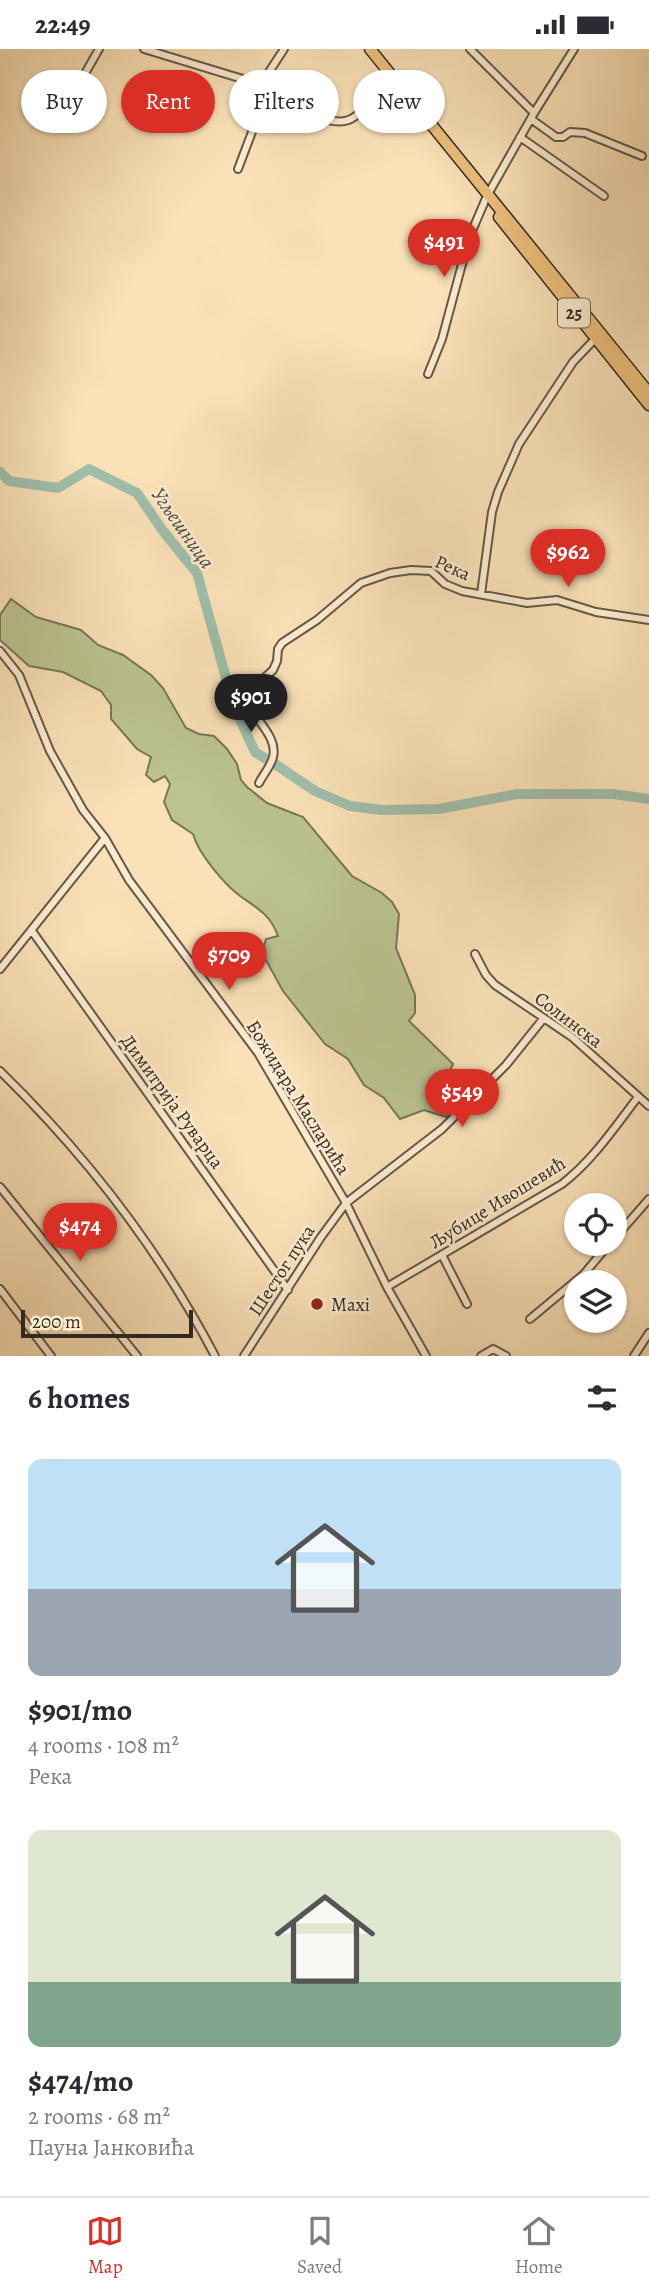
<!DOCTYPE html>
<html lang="en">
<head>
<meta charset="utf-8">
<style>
  body { margin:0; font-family:Alegreya,serif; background:#f2f2f3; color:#2b2b33; height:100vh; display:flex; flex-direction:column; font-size:26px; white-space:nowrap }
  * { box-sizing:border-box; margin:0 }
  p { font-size:23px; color:#7c7c81 }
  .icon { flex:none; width:38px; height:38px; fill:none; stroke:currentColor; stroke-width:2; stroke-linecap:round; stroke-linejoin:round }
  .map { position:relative; height:1307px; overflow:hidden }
  .side { display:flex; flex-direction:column; background:#fff; flex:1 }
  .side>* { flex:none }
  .guide { position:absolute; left:21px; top:21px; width:607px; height:63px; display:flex; gap:14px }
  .controls { position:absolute; left:564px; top:1144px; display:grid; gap:14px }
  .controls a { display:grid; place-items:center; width:63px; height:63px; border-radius:50%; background:#fff; box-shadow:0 2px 5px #0004; font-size:35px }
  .scale { position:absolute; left:21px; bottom:18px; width:172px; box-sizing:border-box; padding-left:7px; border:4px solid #332a20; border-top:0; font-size:19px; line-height:24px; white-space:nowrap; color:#332a20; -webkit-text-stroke:5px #fcecd0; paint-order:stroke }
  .price { position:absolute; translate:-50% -60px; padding:0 16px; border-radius:24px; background:#d93025; color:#fff; font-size:23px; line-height:46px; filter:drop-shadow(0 2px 4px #0008) }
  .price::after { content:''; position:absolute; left:50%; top:42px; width:21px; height:16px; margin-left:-10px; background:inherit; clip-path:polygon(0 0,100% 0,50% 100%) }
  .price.on { background:#222; color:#fff }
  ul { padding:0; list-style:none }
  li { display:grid; align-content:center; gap:14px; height:371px; padding:0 28px }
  li span { display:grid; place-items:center; height:217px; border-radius:14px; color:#555 }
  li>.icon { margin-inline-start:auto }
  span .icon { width:126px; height:126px; fill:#fffc; stroke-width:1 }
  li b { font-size:30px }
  h2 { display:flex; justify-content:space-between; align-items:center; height:84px; padding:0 28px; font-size:30px }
  .chip { padding:0 24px; border-radius:32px; background:#fff; box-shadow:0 2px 5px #0004; font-size:24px; line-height:63px }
  .chip.on { background:#d93025; color:#fff }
  .status { display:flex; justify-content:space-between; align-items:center; height:49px; padding:0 35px; background:#fff; direction:ltr }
  .status svg { height:19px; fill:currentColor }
  .tabs { display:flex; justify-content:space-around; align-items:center; height:98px; border-top:2px solid #e1e1e2; background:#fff; font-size:19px; color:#7c7c81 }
  .tabs a { display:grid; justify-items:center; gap:4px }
  .tabs .on { color:#d93025 }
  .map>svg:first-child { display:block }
  .green { fill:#bbc391; stroke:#777658; stroke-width:2 }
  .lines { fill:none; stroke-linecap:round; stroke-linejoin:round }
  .river { stroke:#9fbeaa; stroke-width:10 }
  .street-casing { stroke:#655846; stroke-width:10 }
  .primary-casing { stroke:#332a20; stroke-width:13 }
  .street { stroke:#fcecd0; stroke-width:6 }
  .primary { stroke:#edc07c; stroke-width:10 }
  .poi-dot { fill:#8f2418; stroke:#fcecd0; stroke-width:2.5 }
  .labels { text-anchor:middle; stroke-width:5; stroke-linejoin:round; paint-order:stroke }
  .shield { fill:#fcecd0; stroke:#6f6455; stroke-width:2 }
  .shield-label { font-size:18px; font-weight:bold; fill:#332a20 }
  .street-label { font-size:19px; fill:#332a20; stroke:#fcecd0 }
  .poi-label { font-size:19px; fill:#332a20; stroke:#fcecd0; text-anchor:start }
  .water-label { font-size:21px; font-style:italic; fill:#4e4f42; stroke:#fcecd0 }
</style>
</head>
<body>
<div class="status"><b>22:49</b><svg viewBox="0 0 49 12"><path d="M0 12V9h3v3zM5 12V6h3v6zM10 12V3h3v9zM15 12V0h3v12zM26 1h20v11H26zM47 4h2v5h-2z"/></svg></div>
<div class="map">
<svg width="649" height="1307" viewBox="0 0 649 1307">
  <rect width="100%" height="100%" fill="#fae1b7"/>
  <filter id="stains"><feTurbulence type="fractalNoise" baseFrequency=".00286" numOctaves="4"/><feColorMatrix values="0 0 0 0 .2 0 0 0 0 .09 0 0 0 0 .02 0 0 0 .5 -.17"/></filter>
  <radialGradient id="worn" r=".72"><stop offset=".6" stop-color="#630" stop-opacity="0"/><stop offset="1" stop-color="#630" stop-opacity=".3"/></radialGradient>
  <path class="green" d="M11 550 36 568 81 581 98 596 123 606 151 626 163 639 186 679 199 685 214 687 227 700 237 715 241 731 247 738 267 754 303 768 352 827 382 844 392 853 399 865 396 899 415 946V964L409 972 453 1015 438 1048 459 1057 446 1068 424 1061 400 1070 384 1049 364 1036 348 1010 325 995 283 942 262 904 266 890 278 887C271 866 257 859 240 847 224 835 198 804 193 785L172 771 164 753 170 735 165 727 154 733 146 726 151 708 137 700 111 670V656L101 642 63 623 29 617 0 591V566Z"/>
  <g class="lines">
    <path class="river" d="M0 423 9 432 58 439 89 420 137 444 163 482 197 524 234 658 255 703 269 712
      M272 713 315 742 350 757 382 761 439 760 517 745H613L649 750"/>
    <g class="street-casing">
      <path id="street" d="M144 0 269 38 328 71C357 78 357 59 379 52 391 48 401 57 413 51
        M470 0 534 64
        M62 65 99 0
        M531 70 556 88H563L570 83 585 84 642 107
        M520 88 604 147
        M238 120 269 38 267 26 284 0
        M428 325 442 290 469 189 487 147 534 64 574 0
        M481 545 492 463 498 443 519 395 573 313 595 290
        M0 602 19 626 50 702 83 761 105 789 129 831 258 1004 346 1154 387 1238 426 1307
        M259 734C263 726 271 717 273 708 278 689 257 673 250 657L261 632 273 621 277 612 278 600 282 594 317 571 361 534 390 524 411 521 431 522 445 535 462 542 527 554 557 551 596 563 649 571
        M32 882 288 1241
        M475 905 486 926 495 936 572 988 649 1057
        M0 920 105 789
        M0 1022C85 1105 160 1202 215 1307
        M0 1138 137 1307
        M614 1190 649 1150
        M442 1206 467 1255
        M387 1238 562 1135C593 1111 614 1079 638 1048
        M0 1240 51 1307
        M530 1270 584 1225 609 1195
        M244 1307 321 1188 346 1154 442 1080 506 1016 543 970
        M481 1307 493 1300 506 1307
        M634 1307 649 1284"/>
    </g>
    <g class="primary-casing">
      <path id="primary" d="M370 0 649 344
        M499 168 649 356"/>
    </g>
    <use href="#street" class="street"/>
    <use href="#primary" class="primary"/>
  </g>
  <circle class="poi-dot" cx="317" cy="1255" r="7"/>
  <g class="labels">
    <rect class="shield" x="558" y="249.5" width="32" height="29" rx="5"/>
    <g class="shield-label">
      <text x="574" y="270">25</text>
    </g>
    <g class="street-label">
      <text transform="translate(453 518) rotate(24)" y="7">Река</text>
      <text transform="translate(569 970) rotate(37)" y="7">Солинска</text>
      <text transform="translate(299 1048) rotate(58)" y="7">Божидара Масларића</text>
      <text transform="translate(173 1052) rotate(54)" y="7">Димитрија Руварца</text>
      <text transform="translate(497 1153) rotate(-32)" y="7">Љубице Ивошевић</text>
      <text transform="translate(281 1221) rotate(-57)" y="7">Шестог пука</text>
    </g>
    <g class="poi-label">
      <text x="331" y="1262">Maxi</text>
    </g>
    <g class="water-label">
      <text transform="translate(183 479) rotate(55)" y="7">Угљешница</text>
    </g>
  </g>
  <rect width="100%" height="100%" filter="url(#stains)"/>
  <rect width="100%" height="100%" fill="url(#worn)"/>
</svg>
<div class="controls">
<a><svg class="icon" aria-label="locate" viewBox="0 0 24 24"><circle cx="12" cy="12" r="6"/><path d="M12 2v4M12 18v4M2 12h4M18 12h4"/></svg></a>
<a><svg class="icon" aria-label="layers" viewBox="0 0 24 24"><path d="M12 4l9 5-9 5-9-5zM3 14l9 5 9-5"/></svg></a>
</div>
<div class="scale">200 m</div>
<b class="price" style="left:444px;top:230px">$491</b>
<b class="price" style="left:568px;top:540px">$962</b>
<b class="price on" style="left:251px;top:685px">$901</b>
<b class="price" style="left:229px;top:943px">$709</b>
<b class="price" style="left:462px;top:1080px">$549</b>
<b class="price" style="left:80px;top:1214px">$474</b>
<div class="guide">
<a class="chip">Buy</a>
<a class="chip on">Rent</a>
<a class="chip">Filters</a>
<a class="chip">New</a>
</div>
</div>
<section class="side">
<h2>6 homes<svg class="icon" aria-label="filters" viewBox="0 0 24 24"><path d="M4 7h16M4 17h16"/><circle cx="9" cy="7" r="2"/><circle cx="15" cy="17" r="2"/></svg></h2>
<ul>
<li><span style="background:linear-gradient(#bfe0f5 60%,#9aa5b1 0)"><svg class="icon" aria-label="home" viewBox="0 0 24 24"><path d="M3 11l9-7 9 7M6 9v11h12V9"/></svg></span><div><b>$901/mo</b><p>4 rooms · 108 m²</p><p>Река</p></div></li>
<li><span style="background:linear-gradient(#dfe7d0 70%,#7fa58c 0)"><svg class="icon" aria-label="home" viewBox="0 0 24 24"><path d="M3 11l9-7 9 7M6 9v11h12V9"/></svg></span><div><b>$474/mo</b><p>2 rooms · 68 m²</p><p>Пауна Јанковића</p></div></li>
</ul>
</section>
<nav class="tabs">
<a class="on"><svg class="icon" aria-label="map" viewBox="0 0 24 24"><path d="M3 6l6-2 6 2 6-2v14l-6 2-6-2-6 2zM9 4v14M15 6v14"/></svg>Map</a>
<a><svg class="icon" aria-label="saved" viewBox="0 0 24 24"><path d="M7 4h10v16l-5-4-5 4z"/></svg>Saved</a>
<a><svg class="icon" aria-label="home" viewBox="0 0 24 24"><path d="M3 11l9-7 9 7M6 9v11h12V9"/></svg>Home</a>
</nav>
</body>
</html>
